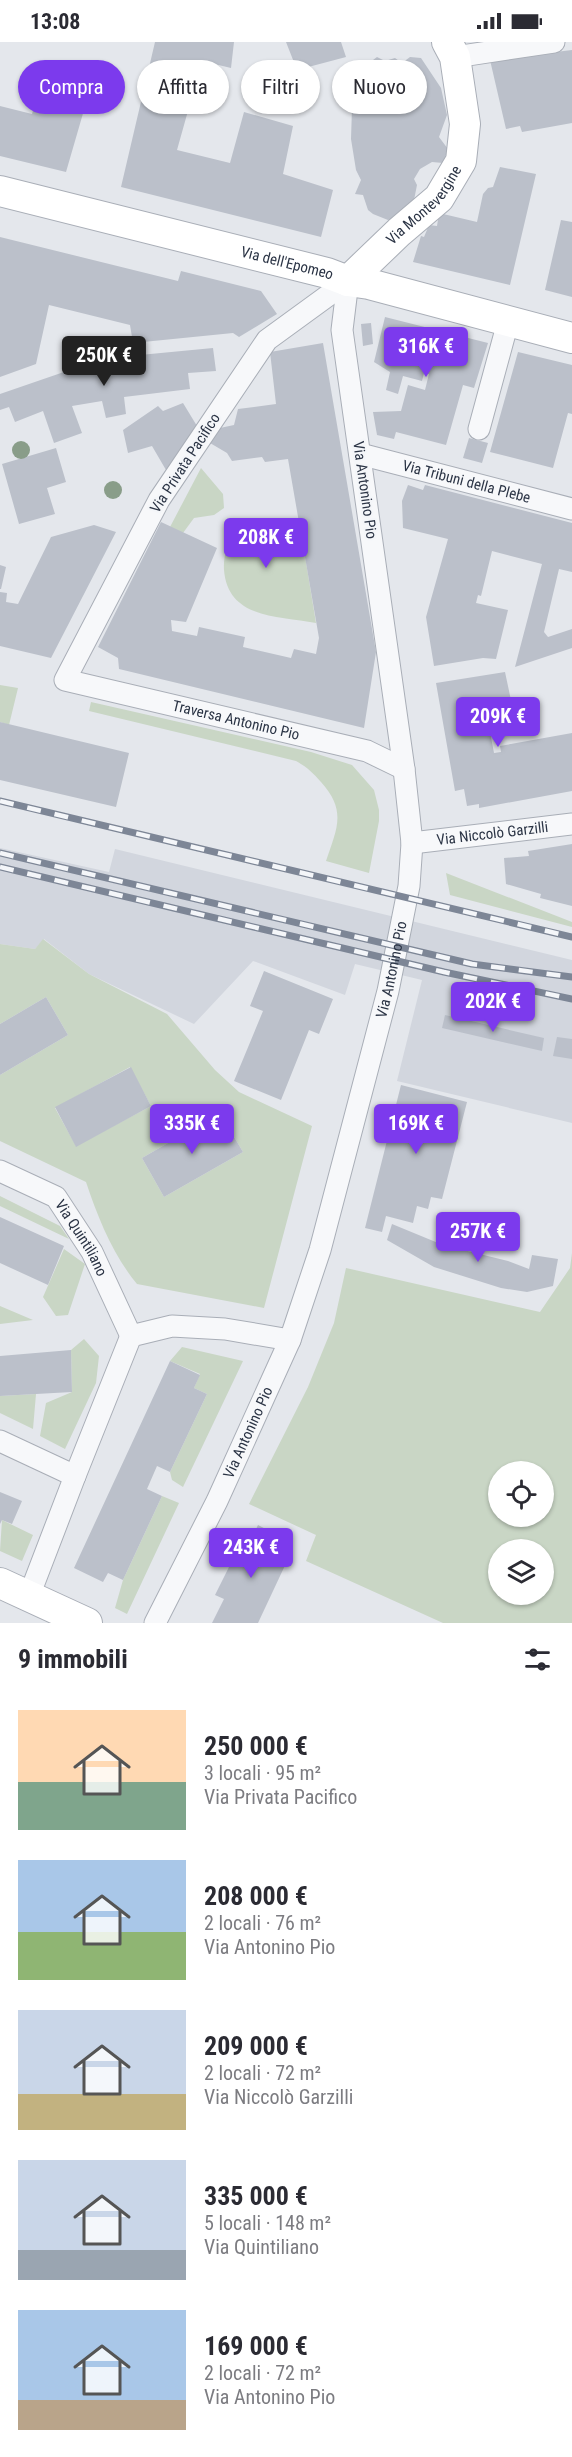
<!DOCTYPE html>
<html lang="it">
<head>
<meta charset="utf-8">
<style>
  body { margin:0; font-family:"Roboto Condensed",sans-serif; background:#f2f2f3; color:#2b2b33; height:100vh; display:flex; flex-direction:column; font-size:22px; white-space:nowrap }
  * { box-sizing:border-box; margin:0 }
  p { font-size:20px; color:#7c7c81 }
  .icon { flex:none; width:33px; height:33px; fill:none; stroke:currentColor; stroke-width:2; stroke-linecap:round; stroke-linejoin:round }
  .map { position:relative; height:1581px; overflow:hidden }
  .sheet { display:flex; flex-direction:column; background:#fff; flex:1 }
  .sheet>* { flex:none }
  .hud { position:absolute; left:18px; top:18px; width:537px; height:54px; display:flex; gap:12px }
  .controls { position:absolute; left:488px; top:1419px; display:grid; gap:12px }
  .controls a { display:grid; place-items:center; width:66px; height:66px; border-radius:50%; background:#fff; box-shadow:0 2px 4px #0004; font-size:30px }
  .price { position:absolute; translate:-50% -51px; padding:0 14px; border-radius:6px; background:#7c3aed; color:#fff; font-size:20px; line-height:39px; filter:drop-shadow(0 2px 3px #0008) }
  .price::after { content:''; position:absolute; left:50%; top:36px; width:18px; height:14px; margin-left:-9px; background:inherit; clip-path:polygon(0 0,100% 0,50% 100%) }
  .price.active { background:#222; color:#fff }
  ul { padding:0; list-style:none }
  li { display:flex; align-items:center; gap:18px; height:150px; padding:0 18px }
  li span { display:grid; place-items:center; flex:none; width:168px; height:120px; border-radius:0px; color:#555 }
  li>.icon { margin-inline-start:auto }
  span .icon { width:72px; height:72px; fill:#fffc; stroke-width:1 }
  li b { font-size:26px }
  h2 { display:flex; justify-content:space-between; align-items:center; height:72px; padding:0 18px; font-size:26px }
  .tag { padding:0 21px; border-radius:27px; background:#fff; box-shadow:0 2px 4px #0004; font-size:21px; line-height:54px }
  .tag.active { background:#7c3aed; color:#fff }
  .status { display:flex; justify-content:space-between; align-items:center; height:42px; padding:0 30px; background:#fff; direction:ltr }
  .status svg { height:16px; fill:currentColor }
  .map>svg:first-child { display:block }
  .built { fill:#d2d6de }
  .green { fill:#c9d6c5; fill-rule:evenodd }
  .building { fill:#bbc0ca }
  .lines { fill:none; stroke-linecap:round; stroke-linejoin:round }
  .street-casing { stroke:#a9aeb7; stroke-width:23 }
  .secondary-casing { stroke:#a9aeb7; stroke-width:32 }
  .street { stroke:#f7f8fa; stroke-width:21 }
  .secondary { stroke:#fff; stroke-width:30 }
  .rail-casing { stroke:#7d8696; stroke-width:7 }
  .rail { stroke:#f4f6f9; stroke-width:4.5; stroke-dasharray:14; stroke-linecap:butt }
  .tree { fill:#899d89 }
  .labels { text-anchor:middle; stroke-width:4.5; stroke-linejoin:round; paint-order:stroke }
  .street-label { font-size:15px; fill:#2b3445; stroke:#f4f6f9 }
</style>
</head>
<body>
<div class="status"><b>13:08</b><svg viewBox="0 0 49 12"><path d="M0 12V9h3v3zM5 12V6h3v6zM10 12V3h3v9zM15 12V0h3v12zM26 1h20v11H26zM47 4h2v5h-2z"/></svg></div>
<div class="map">
<svg width="572" height="1581" viewBox="0 0 572 1581">
  <rect width="100%" height="100%" fill="#e4e7ec"/>
  <path class="built" d="M0 806 109 830 115 807 572 918V1081L397 1039 422 938 355 922 345 953 253 919 194 982 89 932 44 897 35 907 0 902Z"/>
  <path class="green" d="M201 426 223 452 224 466 214 473 194 476 183 491 170 485Z
    M299 478 316 581C278 574 228 577 224 528 223 515 228 497 236 488Z
    M0 643 18 646 9 683 0 680Z
    M91 660 311 710 352 723 374 748 379 768V779L369 831 326 819C337 786 347 769 321 740 313 731 307 725 296 719L89 669Z
    M446 831 572 880V885L450 853Z
    M43 897 89 932 167 972 215 1028 239 1050 312 1084 264 1266 137 1242C113 1213 98 1176 86 1140L0 1099V1033L68 993 46 955 0 982V902L35 907ZM130 1025 151 1064 76 1104 55 1066ZM220 1071 243 1110 164 1155 142 1116Z
    M0 1154 60 1184 69 1197 0 1164Z
    M64 1207 85 1222 68 1273 56 1274 43 1255Z
    M572 1211V1581H443L306 1519 316 1493 249 1462 308 1345 334 1281 346 1226 540 1270 570 1226ZM498 1430H543V1474H498ZM498 1508H543V1552H498Z
    M0 1264 33 1278 0 1282Z
    M84 1297 99 1314 96 1341 65 1407 40 1394 46 1361 72 1350 71 1308Z
    M182 1305 243 1319 183 1445 172 1438 170 1430 207 1352 194 1346 200 1332 170 1319Z
    M36 1352 33 1387 0 1371V1354Z
    M162 1454 179 1461 127 1572 115 1566 123 1538Z
    M2 1478 33 1493 22 1519 0 1509Z"/>
  <path class="building" d="M155 0H234L231 26 202 19 177 108 230 121 244 70 293 84 283 132 333 148 321 195 121 145Z
    M286 0H341L346 15 297 28Z
    M572 8V81L522 90 520 84 506 87 490 18Z
    M377 15 385 19 395 16 402 21 410 15 421 16 441 46 447 73 439 95 448 107 443 121 432 120 420 127 414 137 417 143 413 163 402 173 388 178 373 172 368 168 363 153 355 152 361 138 356 128 351 97 352 66 346 67 336 57 338 48 345 42 352 41 361 46 369 27V21Z
    M45 25 93 37 66 130 0 114V64L32 72Z
    M500 125 536 132 510 243 413 220 421 194 424 195 429 183 437 184 439 171 477 180 483 152 488 146 493 145Z
    M561 178 572 180V255L545 248Z
    M0 195 178 239 181 229 261 249 277 272 239 295 233 291 133 301 130 283 49 263 36 322 0 335Z
    M385 275 488 301 474 346 463 343 446 403 396 390 394 397 377 393 373 370 401 369 408 343 425 348 429 332 424 331 422 339 403 334 398 352 386 348 390 330 374 320Z
    M371 281 373 302 363 304 361 282Z
    M323 301 376 610 364 686 119 627 118 616 98 605 161 480 217 506 186 580 171 578 172 589 197 594 199 585 245 595 243 605 291 616 294 607 316 612 319 596 288 417 265 420 262 415 232 419 227 411 210 401 220 386 234 383 238 367 276 362 270 310Z
    M213 306 216 329 188 331 190 347 124 355 126 372 106 376 102 359 72 364 82 391 54 401 43 369 15 380 9 365 0 368V352L61 331 74 324 119 315Z
    M518 310 572 323V372L568 371 553 426 490 410Z
    M183 361 197 384 166 428 152 404 128 411 123 388 158 364 163 369Z
    M469 396 488 401 482 421 463 416Z
    M56 406 66 440 47 446 55 472 19 482 2 422Z
    M408 443 423 448 425 443 572 481V530L559 527 544 590 548 595 572 587V606L515 625 542 522 492 509 481 554 478 553 476 561 508 568 496 617 483 616 434 624 426 575 448 497 403 486 402 459Z
    M94 483 116 490 51 616 0 604V550L7 551 6 560 18 562 51 495Z
    M0 523 6 525 1 547H0Z
    M505 630 512 663 489 667 493 690H490L494 711 501 710 500 704 572 691V749L479 766V762L467 764 464 747 455 749 436 641Z
    M0 680 129 711 116 765 0 738Z
    M572 802V864L540 856 541 852 506 842 504 816 529 814 528 809Z
    M264 929 333 957 319 992 309 988 281 1058 234 1039 263 969 250 964Z
    M46 955 68 993 0 1033V982Z
    M445 973 544 996 542 1009 442 986Z
    M557 995 572 997V1017L553 1014Z
    M131 1025 151 1064 76 1105 55 1065Z
    M401 1043 467 1060 442 1157 431 1155 428 1167 417 1164 413 1181 386 1174 382 1190 365 1186Z
    M220 1071 243 1110 164 1155 142 1116Z
    M0 1175 64 1204 48 1243 0 1221Z
    M392 1182 443 1203 508 1219 529 1227 532 1213 558 1217 553 1244 527 1250 501 1246 434 1225 387 1198Z
    M71 1308 72 1350 0 1354V1314Z
    M170 1319 200 1333 194 1346 207 1352 170 1430 157 1424 147 1447 162 1454 123 1538 108 1531 103 1540 74 1526Z
    M0 1450 22 1459 12 1482 2 1478 0 1482Z
    M258 1483 287 1498 280 1513 288 1517 258 1581H212L224 1557 215 1553 238 1507 245 1510Z"/>
  <g class="lines">
    <g class="street-casing">
      <g id="street">
        <path d="M455 15 554 0"/>
        <path id="s1" d="M348 239 267 298 159 458 65 638 367 709 404 727"/>
        <path d="M479 387 508 280"/>
        <path id="s2" d="M360 412 572 467"/>
        <path id="s3" d="M412 801 572 782"/>
        <path id="s4" d="M0 1129 56 1155 92 1210 131 1294"/>
        <path d="M0 1399 75 1434"/>
        <path d="M29 1554 75 1434 131 1294 172 1284 225 1287 290 1298"/>
        <path id="s5" d="M155 1581 217 1459 290 1298 320 1208 388 949 409 844 412 801 404 727 342 288 348 239"/>
      </g>
    </g>
    <g class="secondary-casing">
      <g id="secondary">
        <path id="s6" d="M0 149 327 231 348 239 369 242 572 296"/>
        <path id="s7" d="M348 239 399 190 439 156 461 119 465 82 455 15 447 0"/>
        <path d="M0 1541 87 1581"/>
      </g>
    </g>
    <use href="#street" class="street"/>
    <use href="#secondary" class="secondary"/>
    <g class="rail-casing">
      <path id="rail" d="M0 759 572 895
        M0 811 472 922 572 935
        M0 825 444 930 572 957"/>
    </g>
    <use href="#rail" class="rail"/>
  </g>
  <g class="tree">
    <circle cx="21" cy="408" r="9"/>
    <circle cx="113" cy="448" r="9"/>
  </g>
  <g class="labels">
    <g class="street-label">
      <text dy="5" stroke="none"><textPath href="#s7" startOffset="108">Via Montevergine</textPath></text>
      <text dy="5" stroke="none"><textPath href="#s6" startOffset="296">Via dell'Epomeo</textPath></text>
      <text transform="translate(185 421) rotate(-57)" y="5">Via Privata Pacifico</text>
      <text dy="5" stroke="none"><textPath href="#s2" startOffset="110">Via Tribuni della Plebe</textPath></text>
      <text transform="translate(365 448) rotate(82)" y="5">Via Antonino Pio</text>
      <text dy="5" stroke="none"><textPath href="#s1" startOffset="672">Traversa Antonino Pio</textPath></text>
      <text dy="5" stroke="none"><textPath href="#s3" startOffset="81">Via Niccolò Garzilli</textPath></text>
      <text dy="5" stroke="none"><textPath href="#s5" startOffset="698">Via Antonino Pio</textPath></text>
      <text dy="5" stroke="none"><textPath href="#s4" startOffset="110">Via Quintiliano</textPath></text>
      <text dy="5" stroke="none"><textPath href="#s5" startOffset="212">Via Antonino Pio</textPath></text>
    </g>
  </g>
</svg>
<div class="controls">
<a><svg class="icon" aria-label="locate" viewBox="0 0 24 24"><circle cx="12" cy="12" r="6"/><path d="M12 2v4M12 18v4M2 12h4M18 12h4"/></svg></a>
<a><svg class="icon" aria-label="layers" viewBox="0 0 24 24"><path d="M12 4l9 5-9 5-9-5zM3 14l9 5 9-5"/></svg></a>
</div>
<b class="price" style="left:426px;top:336px">316K €</b>
<b class="price active" style="left:104px;top:345px">250K €</b>
<b class="price" style="left:266px;top:527px">208K €</b>
<b class="price" style="left:498px;top:706px">209K €</b>
<b class="price" style="left:493px;top:991px">202K €</b>
<b class="price" style="left:192px;top:1113px">335K €</b>
<b class="price" style="left:416px;top:1113px">169K €</b>
<b class="price" style="left:478px;top:1221px">257K €</b>
<b class="price" style="left:251px;top:1537px">243K €</b>
<div class="hud">
<a class="tag active">Compra</a>
<a class="tag">Affitta</a>
<a class="tag">Filtri</a>
<a class="tag">Nuovo</a>
</div>
</div>
<section class="sheet">
<h2>9 immobili<svg class="icon" aria-label="filters" viewBox="0 0 24 24"><path d="M4 7h16M4 17h16"/><circle cx="9" cy="7" r="2"/><circle cx="15" cy="17" r="2"/></svg></h2>
<ul>
<li><span style="background:linear-gradient(#ffd9b3 60%,#7fa58c 0)"><svg class="icon" aria-label="home" viewBox="0 0 24 24"><path d="M3 11l9-7 9 7M6 9v11h12V9"/></svg></span><div><b>250 000 €</b><p>3 locali · 95 m²</p><p>Via Privata Pacifico</p></div></li>
<li><span style="background:linear-gradient(#a9c7e8 60%,#8fb573 0)"><svg class="icon" aria-label="home" viewBox="0 0 24 24"><path d="M3 11l9-7 9 7M6 9v11h12V9"/></svg></span><div><b>208 000 €</b><p>2 locali · 76 m²</p><p>Via Antonino Pio</p></div></li>
<li><span style="background:linear-gradient(#c9d6e8 70%,#c2b280 0)"><svg class="icon" aria-label="home" viewBox="0 0 24 24"><path d="M3 11l9-7 9 7M6 9v11h12V9"/></svg></span><div><b>209 000 €</b><p>2 locali · 72 m²</p><p>Via Niccolò Garzilli</p></div></li>
<li><span style="background:linear-gradient(#c9d6e8 75%,#9aa5b1 0)"><svg class="icon" aria-label="home" viewBox="0 0 24 24"><path d="M3 11l9-7 9 7M6 9v11h12V9"/></svg></span><div><b>335 000 €</b><p>5 locali · 148 m²</p><p>Via Quintiliano</p></div></li>
<li><span style="background:linear-gradient(#a9c7e8 75%,#b9a48a 0)"><svg class="icon" aria-label="home" viewBox="0 0 24 24"><path d="M3 11l9-7 9 7M6 9v11h12V9"/></svg></span><div><b>169 000 €</b><p>2 locali · 72 m²</p><p>Via Antonino Pio</p></div></li>
</ul>
</section>
</body>
</html>
